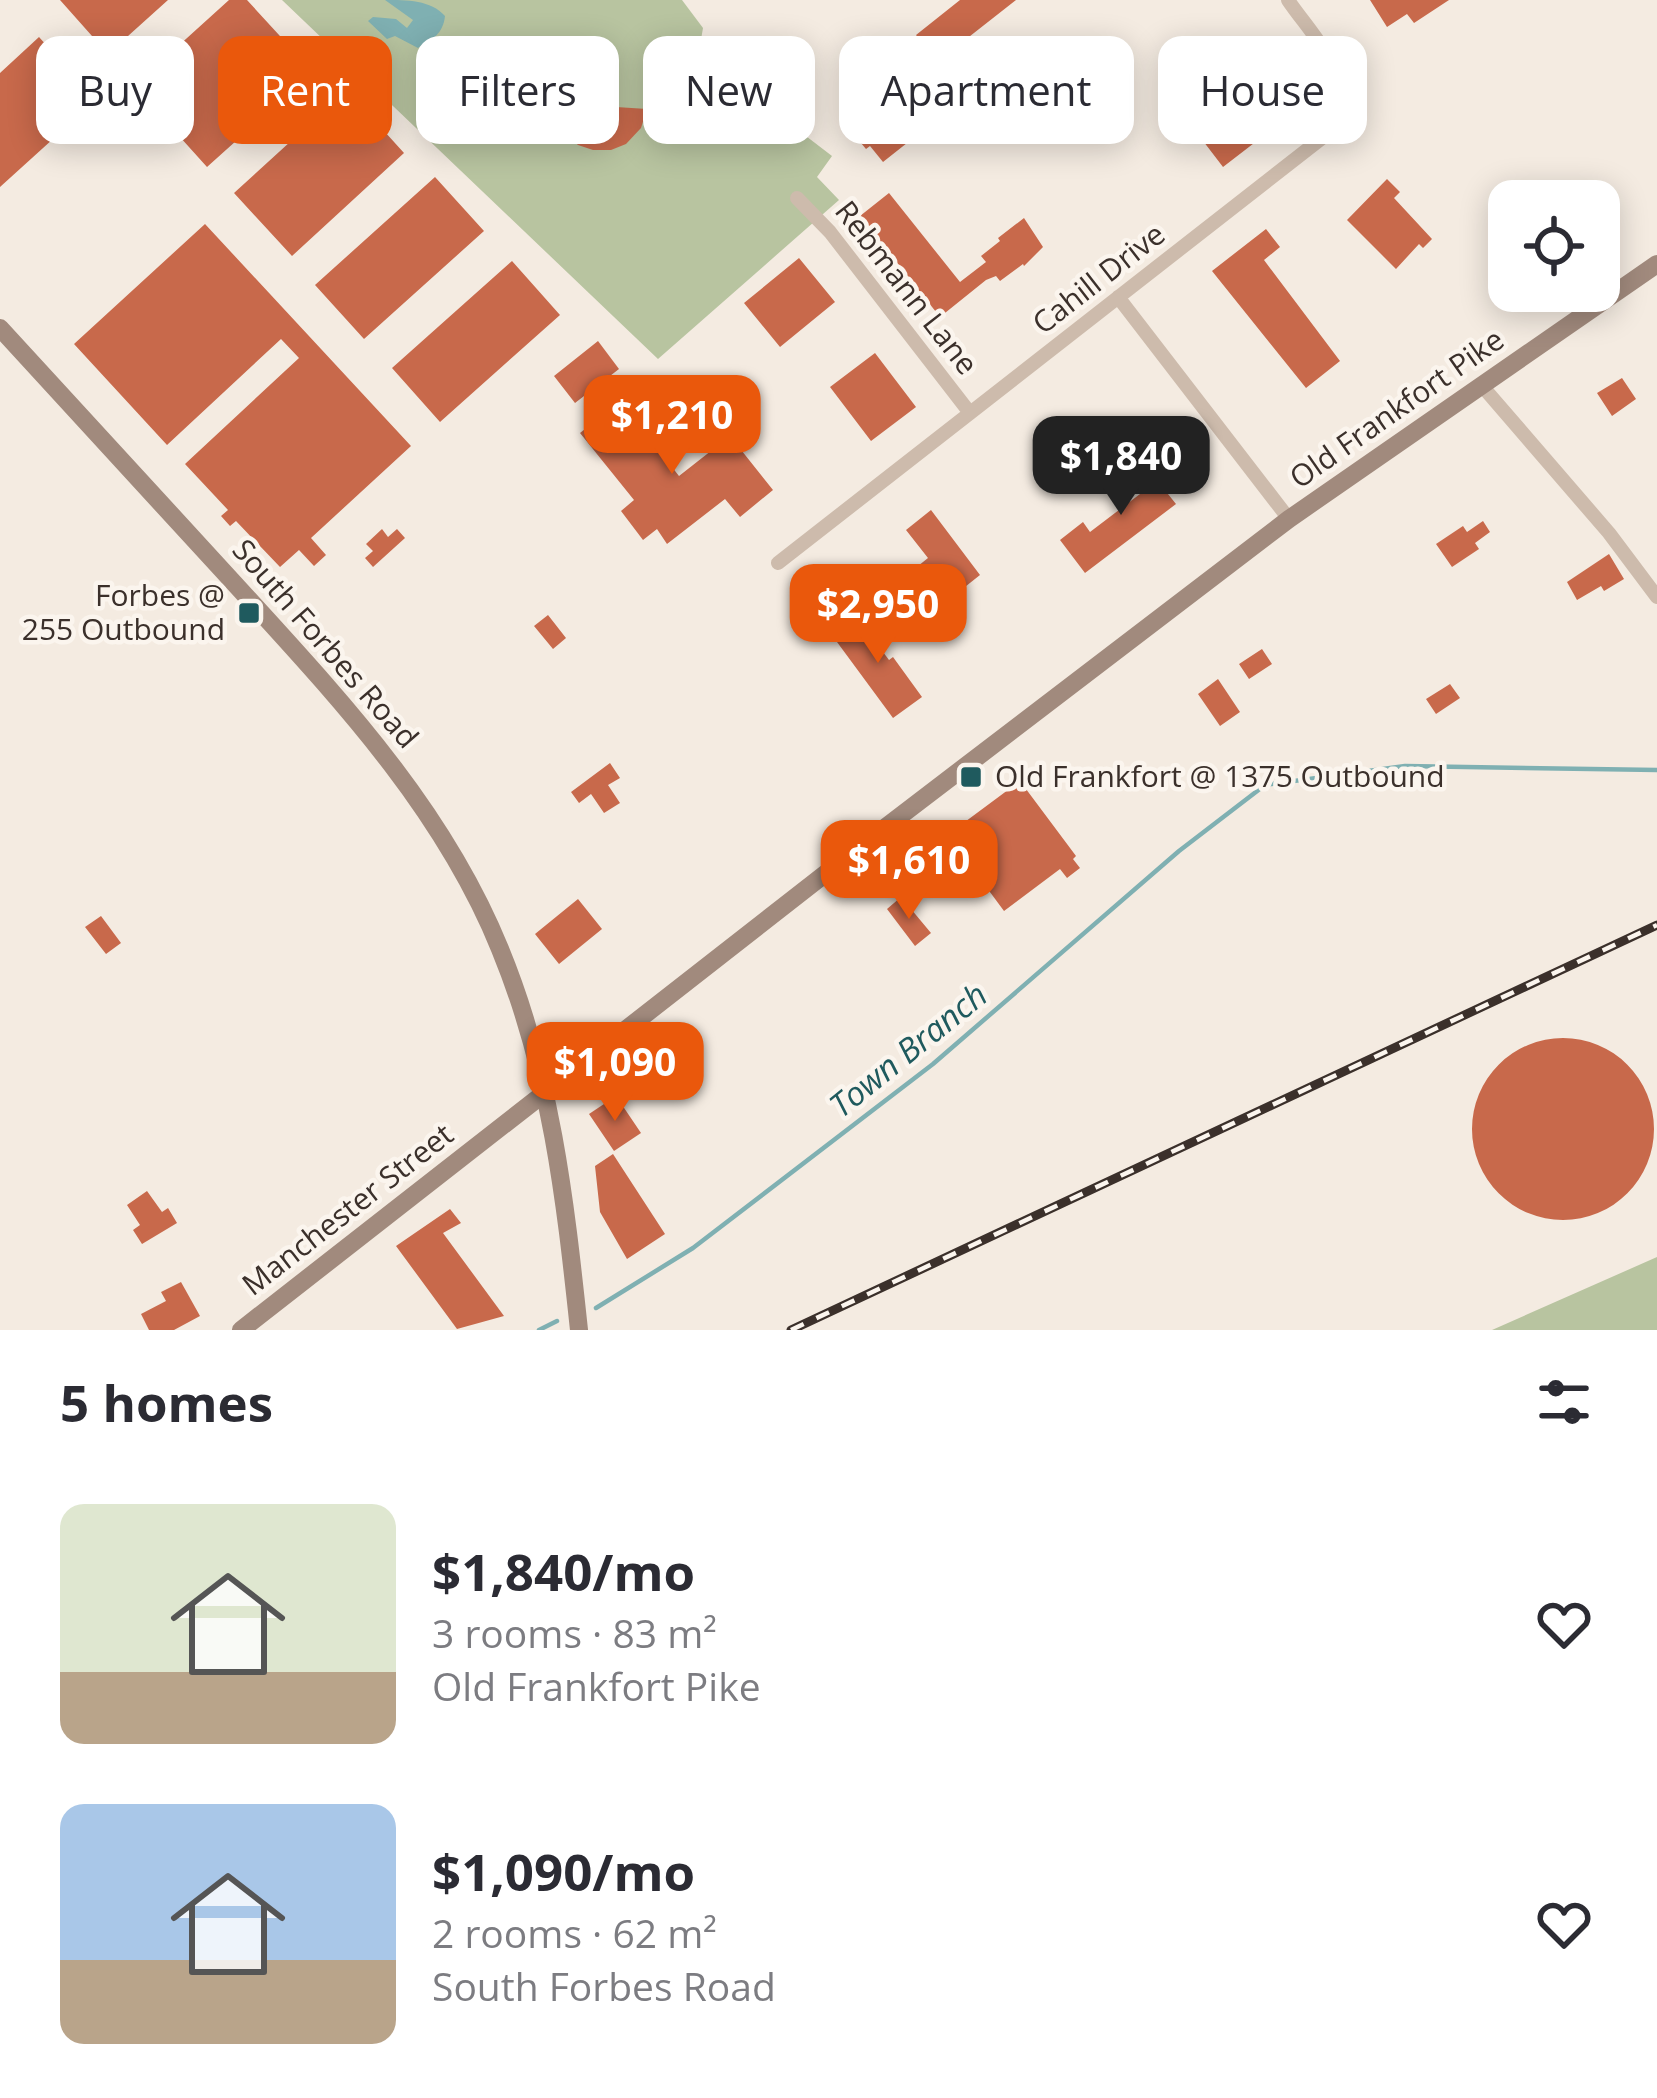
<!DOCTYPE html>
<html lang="en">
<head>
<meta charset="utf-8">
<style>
  body { margin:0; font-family:"Open Sans",sans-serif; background:#f7f7f7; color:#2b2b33; height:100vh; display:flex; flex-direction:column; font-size:45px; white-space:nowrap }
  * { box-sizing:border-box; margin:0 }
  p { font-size:39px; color:#7c7c81 }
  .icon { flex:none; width:66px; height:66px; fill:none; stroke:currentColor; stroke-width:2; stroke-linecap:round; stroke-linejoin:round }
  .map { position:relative; height:1330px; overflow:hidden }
  .details { display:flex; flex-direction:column; background:#fff; flex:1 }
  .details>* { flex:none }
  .top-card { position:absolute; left:36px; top:36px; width:1587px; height:108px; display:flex; gap:24px }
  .controls { position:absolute; left:1488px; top:180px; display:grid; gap:24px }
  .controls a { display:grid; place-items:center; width:132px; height:132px; border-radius:24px; background:#fff; box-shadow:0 6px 30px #0003; font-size:60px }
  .price { position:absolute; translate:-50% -102px; padding:0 27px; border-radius:24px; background:#ea580c; color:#fff; font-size:39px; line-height:78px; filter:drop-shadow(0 3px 6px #0008) }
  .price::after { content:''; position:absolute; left:50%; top:72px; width:36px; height:27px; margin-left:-18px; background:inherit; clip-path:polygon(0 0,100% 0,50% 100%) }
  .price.selected { background:#222; color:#fff }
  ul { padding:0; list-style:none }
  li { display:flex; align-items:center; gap:36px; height:300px; padding:0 60px }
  li span { display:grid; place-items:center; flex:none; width:336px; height:240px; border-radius:24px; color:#555 }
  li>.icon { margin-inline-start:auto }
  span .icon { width:144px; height:144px; fill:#fffc; stroke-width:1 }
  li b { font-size:51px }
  h2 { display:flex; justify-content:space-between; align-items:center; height:144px; padding:0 60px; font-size:51px }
  .tag { padding:0 42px; border-radius:24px; background:#fff; box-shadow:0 6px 30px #0003; font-size:42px; line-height:108px }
  .tag.selected { background:#ea580c; color:#fff }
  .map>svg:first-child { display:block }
  .green { fill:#b8c4a0 }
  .water { fill:#7fb0b2 }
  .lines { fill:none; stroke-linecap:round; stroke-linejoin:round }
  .stream { stroke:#7fb0b2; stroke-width:4.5 }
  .building { fill:#c8694b }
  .street { stroke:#cdbbac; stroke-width:14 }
  .secondary { stroke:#a18a7d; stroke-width:18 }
  .rail-casing { stroke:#3b302b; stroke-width:9 }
  .rail { stroke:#fbf5ee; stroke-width:4.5; stroke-dasharray:14; stroke-linecap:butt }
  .poi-dot { fill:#1f5a5e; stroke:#fbf5ee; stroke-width:4.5 }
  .labels { text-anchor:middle; stroke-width:9; stroke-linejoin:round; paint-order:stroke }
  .street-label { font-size:30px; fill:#3b302b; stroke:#fbf5ee }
  .poi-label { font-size:30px; fill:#3b302b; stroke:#fbf5ee; text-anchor:end }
  .water-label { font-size:33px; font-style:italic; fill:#1f5a5e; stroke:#fbf5ee }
</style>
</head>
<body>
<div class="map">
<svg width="1657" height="1330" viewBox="0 0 1657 1330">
  <rect width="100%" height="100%" fill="#f4ebe1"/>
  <path class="green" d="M282 0H682L703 28 692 92 772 110 832 156 817 177 839 200 658 359Z
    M1657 1257V1330H1492Z"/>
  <path class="water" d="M385 0C407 0 431 0 445 16 443 34 433 39 418 48L395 36 387 39 368 21 373 17 396 19 407 28 413 20Z"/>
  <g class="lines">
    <path class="stream" d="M596 1308 693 1248 933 1064 1179 851 1265 785 1405 766 1657 770
      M539 1330 557 1321"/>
  </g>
  <path class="building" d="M60 0H168L108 54Z
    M229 0H247L313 72 207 167 134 86Z
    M960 0H1016L937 62 916 35Z
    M1370 0H1449L1414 23 1407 14 1387 27Z
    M39 37 96 100 0 187V73Z
    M1271 75 1297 110 1223 167 1197 133 1221 114 1218 110Z
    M1017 88 1031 106 1003 128 989 110Z
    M347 90 404 153 292 256 234 193Z
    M556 100 588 104 591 114 602 119 616 107 647 109 641 128 626 144 611 150H593L578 145 565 133Z
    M866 106 876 119 883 113 907 143 883 162 870 146 866 149 856 137 861 133 850 119Z
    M435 177 484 231 364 339 315 285Z
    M1387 179 1400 192 1394 198 1432 239 1423 248 1419 244 1396 269 1347 220Z
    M889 193 960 282 986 262 981 256 1000 241 998 238 1024 218 1043 247 1024 266 1023 264 1000 281 996 276 986 280 940 317 860 216Z
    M205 224 411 446 311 538 326 555 314 566 299 550 280 567 236 521 230 526 221 516 228 510 185 464 299 358 281 339 167 445 74 344Z
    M1266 229 1280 247 1264 260 1340 361 1306 388 1212 271Z
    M799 258 835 302 780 347 744 303Z
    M512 261 560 315 440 422 392 368Z
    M598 341 619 369 575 403 554 376Z
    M875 353 916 407 871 441 830 387Z
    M1622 378 1636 399 1612 416 1597 393Z
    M620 401 679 476 730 436 773 490 740 517 725 499 667 544 657 529 643 540 621 511 634 500 580 433Z
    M1127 443 1176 504 1085 573 1060 540 1083 522 1090 532 1140 494 1131 483 1137 478 1117 452Z
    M931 510 980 575 946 602 918 566 928 558 906 530Z
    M1483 521 1490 532 1475 543 1479 549 1452 567 1436 544 1463 526 1467 532Z
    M382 529 388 537 397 529 405 538 373 567 365 558 373 551 366 544Z
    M1609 554 1624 579 1604 591 1601 586 1577 600 1567 582Z
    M867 611 883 633 874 640 889 660 893 657 922 697 893 718 837 642 849 633 845 627Z
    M548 615 566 638 553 649 534 626Z
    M1262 649 1272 664 1249 679 1239 664Z
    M1218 679 1240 712 1220 726 1198 694Z
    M1450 684 1460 698 1436 714 1426 699Z
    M610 763 620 778 608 785 620 803 604 813 591 794 579 803 571 792Z
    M1020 781 1076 856 1073 859 1080 868 1067 878 1060 869 1004 911 950 838V833Z
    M901 897 931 933 915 946 887 909Z
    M578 899 602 929 559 964 535 934Z
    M101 916 121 943 106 954 85 927Z
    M1472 1129a91 91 0 1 1 182 0a91 91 0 1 1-182 0Z
    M616 1096 641 1133 614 1151 589 1114Z
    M613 1154 665 1234 627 1259 600 1212 595 1166Z
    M147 1191 162 1212 168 1208 177 1223 142 1244 133 1230 140 1225 127 1205Z
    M450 1209 461 1223 443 1233 504 1316 457 1329 396 1246Z
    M181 1282 200 1316 174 1330H149L141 1314 166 1301 161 1292Z"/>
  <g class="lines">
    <path class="street" d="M797 198 830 232 970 413
      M1118 297 1289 519
      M1483 387 1609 533 1657 597
      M778 563 1340 124C1361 83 1310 33 1288 0"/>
    <path class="secondary" d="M0 328C78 413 156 498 234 583 336 695 442 806 500 949 551 1073 565 1198 579 1330
      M241 1330 857 849 1289 519 1657 264"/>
    <g class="rail-casing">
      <path id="rail" d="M791 1330 1657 925"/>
    </g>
    <use href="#rail" class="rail"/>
  </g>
  <g class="poi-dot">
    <rect x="237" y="601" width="24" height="24" rx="6"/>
    <rect x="959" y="765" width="24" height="24" rx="6"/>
  </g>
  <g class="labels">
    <g class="street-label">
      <text transform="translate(1099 279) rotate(-38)" y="10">Cahill Drive</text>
      <text transform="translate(906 288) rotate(52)" y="10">Rebmann Lane</text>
      <text transform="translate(1397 409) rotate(-35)" y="10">Old Frankfort Pike</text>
      <text transform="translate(325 644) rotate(49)" y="10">South Forbes Road</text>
      <text transform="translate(348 1210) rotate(-38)" y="10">Manchester Street</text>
    </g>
    <g class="poi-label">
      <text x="225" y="606">Forbes @<tspan x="225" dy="34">255 Outbound</tspan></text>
      <text x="995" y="787" text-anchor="start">Old Frankfort @ 1375 Outbound</text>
    </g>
    <g class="water-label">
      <text transform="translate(908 1050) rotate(-39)" y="12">Town Branch</text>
    </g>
  </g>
</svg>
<div class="controls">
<a><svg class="icon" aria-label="locate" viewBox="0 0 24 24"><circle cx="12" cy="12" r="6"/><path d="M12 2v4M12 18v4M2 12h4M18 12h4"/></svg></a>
</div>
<b class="price" style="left:672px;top:477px">$1,210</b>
<b class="price selected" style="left:1121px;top:518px">$1,840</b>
<b class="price" style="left:878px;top:666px">$2,950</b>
<b class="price" style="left:909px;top:922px">$1,610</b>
<b class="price" style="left:615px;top:1124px">$1,090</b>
<div class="top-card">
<a class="tag">Buy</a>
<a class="tag selected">Rent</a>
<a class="tag">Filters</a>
<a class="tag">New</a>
<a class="tag">Apartment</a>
<a class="tag">House</a>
</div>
</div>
<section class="details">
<h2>5 homes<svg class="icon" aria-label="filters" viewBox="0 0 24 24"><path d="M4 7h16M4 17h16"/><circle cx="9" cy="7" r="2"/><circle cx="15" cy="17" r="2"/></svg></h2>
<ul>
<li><span style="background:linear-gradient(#dfe7d0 70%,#b9a48a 0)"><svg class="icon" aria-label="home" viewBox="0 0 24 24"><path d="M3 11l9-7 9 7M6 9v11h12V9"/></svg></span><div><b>$1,840/mo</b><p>3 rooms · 83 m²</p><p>Old Frankfort Pike</p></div><svg class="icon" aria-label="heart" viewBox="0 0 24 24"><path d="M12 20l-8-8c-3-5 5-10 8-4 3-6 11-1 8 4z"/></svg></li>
<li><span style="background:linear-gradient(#a9c7e8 65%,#b9a48a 0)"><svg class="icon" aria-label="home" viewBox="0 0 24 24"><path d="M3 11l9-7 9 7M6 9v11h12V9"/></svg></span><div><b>$1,090/mo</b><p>2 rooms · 62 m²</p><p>South Forbes Road</p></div><svg class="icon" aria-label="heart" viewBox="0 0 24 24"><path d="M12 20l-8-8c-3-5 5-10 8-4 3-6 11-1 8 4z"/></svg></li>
</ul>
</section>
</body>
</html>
